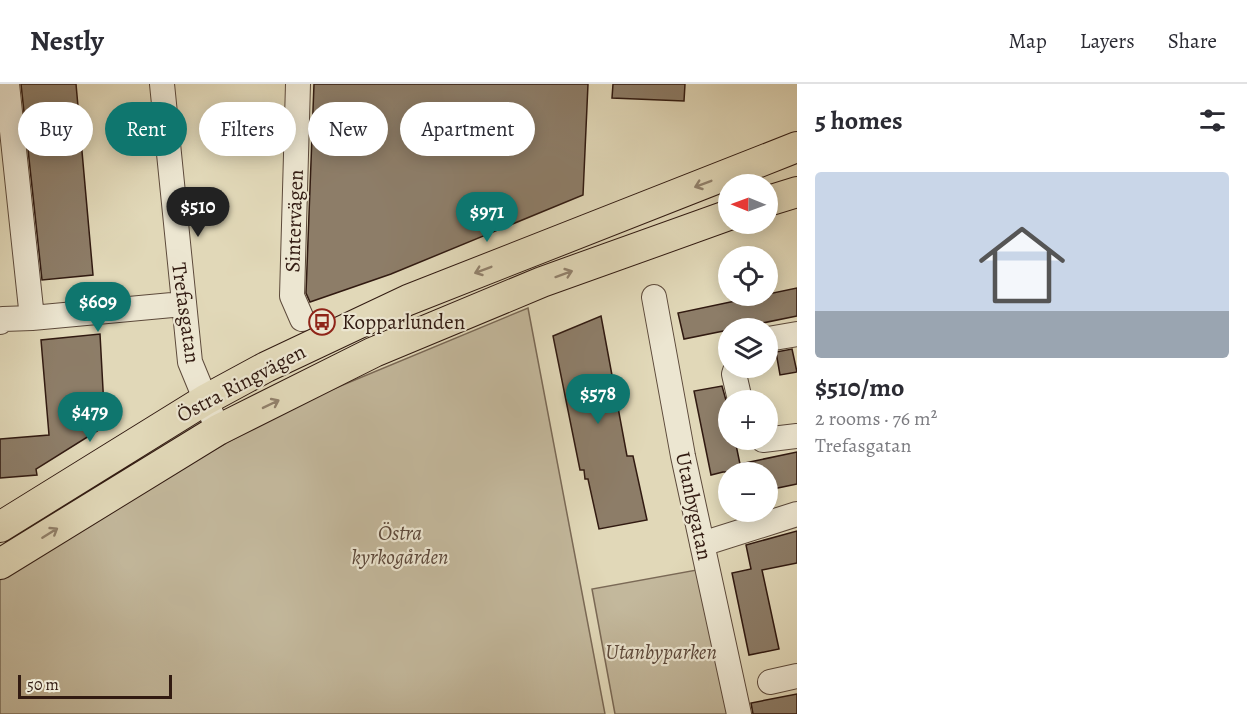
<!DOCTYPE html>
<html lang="en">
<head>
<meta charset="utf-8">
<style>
  body { margin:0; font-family:Alegreya,serif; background:#f2f2f3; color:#2b2b33; height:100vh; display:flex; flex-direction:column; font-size:22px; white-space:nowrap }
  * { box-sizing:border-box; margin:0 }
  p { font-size:20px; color:#7c7c81 }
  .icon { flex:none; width:33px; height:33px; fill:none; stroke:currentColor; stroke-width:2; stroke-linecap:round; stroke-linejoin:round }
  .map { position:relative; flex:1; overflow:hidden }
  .panel { display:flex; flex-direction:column; background:#fff; width:450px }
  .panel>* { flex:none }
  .banner { position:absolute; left:18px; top:18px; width:570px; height:54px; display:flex; gap:12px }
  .needle { width:39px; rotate:271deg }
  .fabs { position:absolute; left:718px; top:90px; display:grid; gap:12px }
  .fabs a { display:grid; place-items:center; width:60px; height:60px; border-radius:50%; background:#fff; box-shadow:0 3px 15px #0003; font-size:30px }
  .scale { position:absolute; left:18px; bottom:15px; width:154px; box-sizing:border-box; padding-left:6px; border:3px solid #311a11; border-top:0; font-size:16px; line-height:21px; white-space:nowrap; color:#311a11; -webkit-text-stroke:4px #ece6d1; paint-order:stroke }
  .price { position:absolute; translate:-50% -51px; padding:0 14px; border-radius:21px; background:#0f766e; color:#fff; font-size:20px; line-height:39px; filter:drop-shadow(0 2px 3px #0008) }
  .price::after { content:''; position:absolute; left:50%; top:36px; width:18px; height:14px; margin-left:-9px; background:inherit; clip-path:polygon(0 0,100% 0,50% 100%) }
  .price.current { background:#222; color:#fff }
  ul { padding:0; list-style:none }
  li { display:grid; align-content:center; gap:12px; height:318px; padding:0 18px }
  li span { display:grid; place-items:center; height:186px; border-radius:6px; color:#555 }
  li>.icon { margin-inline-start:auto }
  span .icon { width:108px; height:108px; fill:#fffc; stroke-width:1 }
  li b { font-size:26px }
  h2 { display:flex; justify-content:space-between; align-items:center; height:72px; padding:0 18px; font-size:26px }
  .chip { padding:0 21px; border-radius:27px; background:#fff; box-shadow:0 3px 15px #0003; font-size:21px; line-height:54px }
  .chip.current { background:#0f766e; color:#fff }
  header { display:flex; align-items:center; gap:36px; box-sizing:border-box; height:84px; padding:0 30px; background:#fff; border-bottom:2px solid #e1e1e2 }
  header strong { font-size:28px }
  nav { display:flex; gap:33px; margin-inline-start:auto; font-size:21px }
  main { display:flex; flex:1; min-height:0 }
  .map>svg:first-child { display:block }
  .green { fill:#c3b89c; stroke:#7a6956; stroke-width:1.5 }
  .building { fill:#8d7d68; stroke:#311a11; stroke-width:1.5 }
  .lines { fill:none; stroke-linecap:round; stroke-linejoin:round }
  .minor-casing { stroke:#5d4a3b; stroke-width:26 }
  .major-casing { stroke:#311a11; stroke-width:32 }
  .minor { stroke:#ece6d1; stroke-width:24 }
  .major { stroke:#e1d8b8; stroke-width:30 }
  .oneway { stroke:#92826d }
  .labels { text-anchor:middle; stroke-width:4.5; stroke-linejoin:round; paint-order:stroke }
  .street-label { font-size:21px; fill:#311a11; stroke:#ece6d1 }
  .poi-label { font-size:21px; fill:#311a11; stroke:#ece6d1; text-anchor:start }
  .park-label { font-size:21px; font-style:italic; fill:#5d493b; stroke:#ece6d1 }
</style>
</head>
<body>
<header>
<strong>Nestly</strong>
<nav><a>Map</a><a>Layers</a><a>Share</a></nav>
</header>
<main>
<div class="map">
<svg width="797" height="630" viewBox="0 0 797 630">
  <rect width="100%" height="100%" fill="#e1d8b8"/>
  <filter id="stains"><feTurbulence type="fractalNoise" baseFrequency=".00333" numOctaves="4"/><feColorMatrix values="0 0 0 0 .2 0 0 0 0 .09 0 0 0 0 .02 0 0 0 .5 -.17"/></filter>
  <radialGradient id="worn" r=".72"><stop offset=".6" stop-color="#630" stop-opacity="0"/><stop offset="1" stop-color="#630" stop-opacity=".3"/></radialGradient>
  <path class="green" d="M528 224 605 630H0V496L163 394 297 320Z
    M702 485 732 630H615L592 505Z"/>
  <path class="building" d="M21 0H76L93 191 42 196Z
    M314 0H588L583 111 391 190 310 218 306 209Z
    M613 0H685L684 17 612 14Z
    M797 204V232L684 255 678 229 759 212H768V210Z
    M601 232 627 372H633L647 436 599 445 588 395H585L584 386H580L553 252Z
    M100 250 105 342 36 385 37 391 0 394V355L49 351 41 256Z
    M792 265 797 288 780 291 776 268Z
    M722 302 729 327V356H735L740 380 797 368V400L768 406V388H723L711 391 694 307Z
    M797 447V479L762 486 779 565 749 571 732 489 751 485 746 461Z
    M797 610V630H753L751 619Z"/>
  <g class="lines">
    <g class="minor-casing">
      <path id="minor" d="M7 0 32 234
        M162 0 190 278 218 346
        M298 0 292 212 302 235
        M654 213 683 372 739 630
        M0 238 3 235 32 234 183 220
        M768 255 797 250
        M736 284 734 290 740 316
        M763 356 797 352
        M702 460 797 430
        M770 598 797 592"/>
    </g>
    <g class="major-casing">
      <path id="major" d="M768 117 797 108
        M0 443 205 316 266 283 408 216 797 63
        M0 480 218 346 374 268 542 198 729 131"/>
    </g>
    <use href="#minor" class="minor"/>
    <use href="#major" class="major"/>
  </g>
  <defs><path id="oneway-shaft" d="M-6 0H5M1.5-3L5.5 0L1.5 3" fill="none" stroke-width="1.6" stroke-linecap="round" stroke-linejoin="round" transform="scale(1.5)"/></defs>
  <g class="oneway">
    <use href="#oneway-shaft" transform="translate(703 100) rotate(159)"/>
    <use href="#oneway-shaft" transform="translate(483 186) rotate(159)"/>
    <use href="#oneway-shaft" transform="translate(564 190) rotate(-20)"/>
    <use href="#oneway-shaft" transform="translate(271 320) rotate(-26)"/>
    <use href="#oneway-shaft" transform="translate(50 449) rotate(-32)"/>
  </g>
  <defs>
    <g id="bus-ring" transform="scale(1.35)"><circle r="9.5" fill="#ece6d1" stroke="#8f2418" stroke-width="1.5"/><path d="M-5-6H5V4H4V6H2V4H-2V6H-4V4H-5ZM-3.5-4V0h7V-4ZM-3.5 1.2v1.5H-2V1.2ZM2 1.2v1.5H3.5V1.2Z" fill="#8f2418"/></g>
  </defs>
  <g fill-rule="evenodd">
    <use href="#bus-ring" x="322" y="238"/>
  </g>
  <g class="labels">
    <g class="street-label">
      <text transform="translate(294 137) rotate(-88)" y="7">Sintervägen</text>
      <text transform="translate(186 229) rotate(82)" y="7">Trefasgatan</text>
      <text transform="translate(241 299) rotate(-28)" y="7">Östra Ringvägen</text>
      <text transform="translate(694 422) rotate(78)" y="7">Utanbygatan</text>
    </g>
    <g class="poi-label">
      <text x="342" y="245">Kopparlunden</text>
    </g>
    <g class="park-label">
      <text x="400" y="456">Östra<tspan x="400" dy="24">kyrkogården</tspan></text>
      <text x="661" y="575">Utanbyparken</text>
    </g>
  </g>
  <rect width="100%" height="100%" filter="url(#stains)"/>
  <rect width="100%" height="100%" fill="url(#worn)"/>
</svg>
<div class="fabs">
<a><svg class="needle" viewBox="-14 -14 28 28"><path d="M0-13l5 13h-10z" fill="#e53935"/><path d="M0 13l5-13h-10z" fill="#7c7c81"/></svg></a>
<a><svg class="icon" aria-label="locate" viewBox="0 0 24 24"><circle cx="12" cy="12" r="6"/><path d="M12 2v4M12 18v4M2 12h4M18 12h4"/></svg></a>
<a><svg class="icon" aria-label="layers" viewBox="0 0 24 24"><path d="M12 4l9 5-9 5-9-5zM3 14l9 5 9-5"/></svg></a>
<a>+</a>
<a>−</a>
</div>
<div class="scale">50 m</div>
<b class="price current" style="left:198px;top:154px">$510</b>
<b class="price" style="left:487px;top:159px">$971</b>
<b class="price" style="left:98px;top:249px">$609</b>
<b class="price" style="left:598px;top:341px">$578</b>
<b class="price" style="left:90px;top:359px">$479</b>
<div class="banner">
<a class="chip">Buy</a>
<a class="chip current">Rent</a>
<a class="chip">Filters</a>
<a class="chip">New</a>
<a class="chip">Apartment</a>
</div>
</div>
<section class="panel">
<h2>5 homes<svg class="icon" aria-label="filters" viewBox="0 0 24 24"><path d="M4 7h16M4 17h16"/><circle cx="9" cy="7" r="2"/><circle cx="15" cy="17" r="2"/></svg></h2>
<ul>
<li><span style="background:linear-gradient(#c9d6e8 75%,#9aa5b1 0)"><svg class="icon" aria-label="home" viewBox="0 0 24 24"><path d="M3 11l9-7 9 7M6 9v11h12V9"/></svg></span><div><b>$510/mo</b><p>2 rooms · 76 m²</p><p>Trefasgatan</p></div></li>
</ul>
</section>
</main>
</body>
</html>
